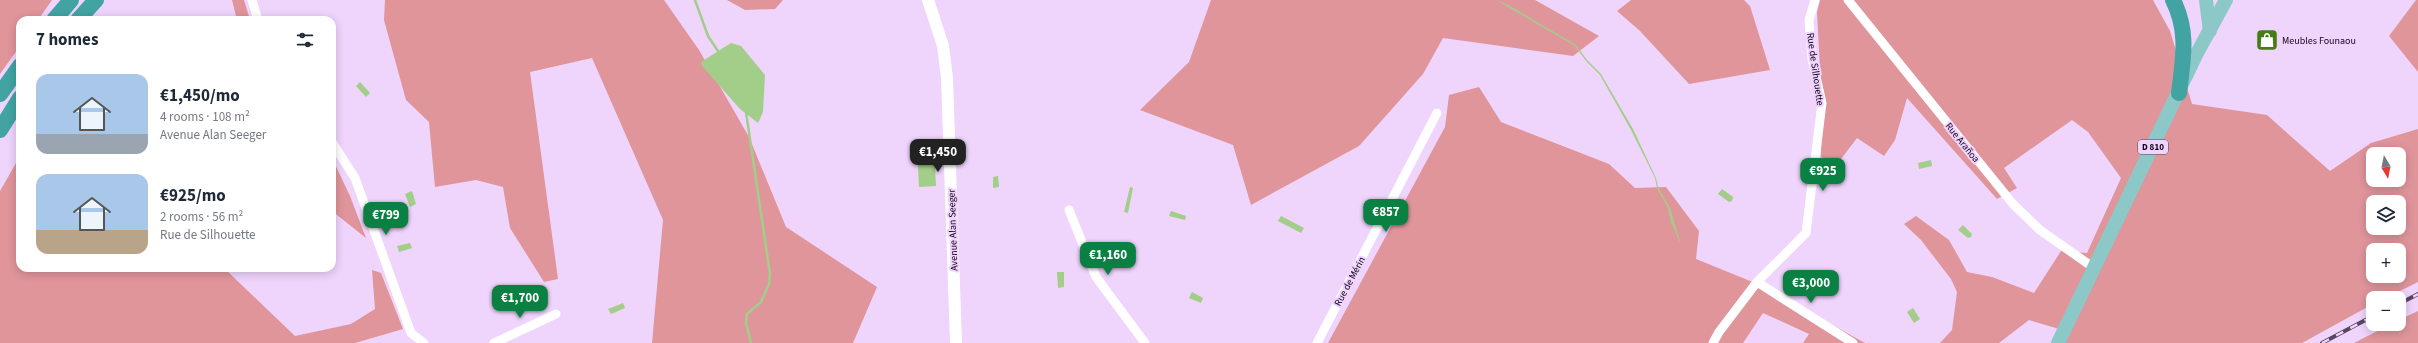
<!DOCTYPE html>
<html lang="en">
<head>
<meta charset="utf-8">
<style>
  body { margin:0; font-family:"Source Sans 3",sans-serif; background:#f6f6f7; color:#1f2937; height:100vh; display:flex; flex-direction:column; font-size:15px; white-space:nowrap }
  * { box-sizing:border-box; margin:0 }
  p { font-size:13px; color:#747a83 }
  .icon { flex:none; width:22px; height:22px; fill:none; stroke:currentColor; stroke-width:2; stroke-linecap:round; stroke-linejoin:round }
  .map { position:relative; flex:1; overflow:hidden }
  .details { position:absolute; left:16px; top:16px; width:320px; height:256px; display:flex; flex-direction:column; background:#fff; border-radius:12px; box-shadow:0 2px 10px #0003 }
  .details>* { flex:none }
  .needle { width:26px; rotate:170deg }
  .buttons { position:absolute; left:2366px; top:147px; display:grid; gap:8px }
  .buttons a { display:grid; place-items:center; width:40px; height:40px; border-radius:8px; background:#fff; box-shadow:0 2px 10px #0003; font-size:20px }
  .price { position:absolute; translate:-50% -34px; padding:0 9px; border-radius:8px; background:#0b8043; color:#fff; font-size:13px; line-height:26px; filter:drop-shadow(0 1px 2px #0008) }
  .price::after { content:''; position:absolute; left:50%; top:24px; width:12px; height:9px; margin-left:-6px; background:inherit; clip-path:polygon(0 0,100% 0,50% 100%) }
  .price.on { background:#222; color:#fff }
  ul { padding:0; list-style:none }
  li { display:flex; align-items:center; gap:12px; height:100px; padding:0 20px }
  li span { display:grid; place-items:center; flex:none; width:112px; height:80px; border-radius:12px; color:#555 }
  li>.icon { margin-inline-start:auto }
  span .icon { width:48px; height:48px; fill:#fffc; stroke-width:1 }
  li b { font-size:17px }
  h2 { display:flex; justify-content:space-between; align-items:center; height:48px; padding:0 20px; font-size:17px }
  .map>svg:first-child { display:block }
  .green { fill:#e0959b; fill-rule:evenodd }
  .water { fill:#a2ce89 }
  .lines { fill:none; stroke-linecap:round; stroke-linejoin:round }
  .stream { stroke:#a2ce89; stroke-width:2.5 }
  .street { stroke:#fff; stroke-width:9 }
  .secondary { stroke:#fff; stroke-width:12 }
  .primary { stroke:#8dc8c8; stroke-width:14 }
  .highway { stroke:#41a4a3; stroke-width:16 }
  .rail-casing { stroke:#594562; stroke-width:4 }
  .rail { stroke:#efd4fc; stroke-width:2.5; stroke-dasharray:8; stroke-linecap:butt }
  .labels { text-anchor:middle; stroke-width:4; stroke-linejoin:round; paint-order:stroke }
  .shield { fill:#efd4fc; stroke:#56435f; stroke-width:1 }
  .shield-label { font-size:9px; font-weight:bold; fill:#15051c }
  .poi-label { font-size:10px; fill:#15051c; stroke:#efd4fc; text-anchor:start }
  .street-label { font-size:10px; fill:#15051c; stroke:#efd4fc }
</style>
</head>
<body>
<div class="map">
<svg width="2418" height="343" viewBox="0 0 2418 343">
  <rect width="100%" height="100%" fill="#efd4fc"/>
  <path class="green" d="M0 0H52L38 20H20V46L0 74Z
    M232 0H244L250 20H237Z
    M385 0H664L699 50 749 137 786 227 877 287 853 343H652L663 220 592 58 530 72 558 279 544 282 510 228 503 187 476 180 435 187 429 122 406 100 384 20Z
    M727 0H783L775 9 745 10Z
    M1211 0H1535L1599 36 1573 56 1443 38 1423 74 1359 146 1251 205 1233 145 1140 110 1189 62Z
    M1631 0H1744L1750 6 1770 70 1689 84 1640 31 1617 11Z
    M1820 0H2153L2170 31 2192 104 2267 115 2330 171 2371 143 2418 129V282L2386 298H2373V304L2302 343H2053L2059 329 2029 320 1999 343H1940L1952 330 1957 292 1951 279 1921 240 1904 224 1916 216 1949 240 1967 272 1992 277 2034 293 2061 251 2087 253 2121 178 2088 132 2072 120 2004 168 2017 188 1997 199 1907 98 1895 140 1884 156 1857 138 1838 163 1821 157 1822 108 1817 12ZM2373 154H2399V180H2373ZM2373 202H2399V228H2373ZM2373 250H2399V276H2373Z
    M2416 0H2418V72L2389 36Z
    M1479 87 1501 122 1609 164 1635 188 1666 187 1699 231 1696 259 1760 285 1865 343H1803L1809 334 1763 313 1743 343H1328L1445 127 1449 95Z
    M20 156V268H224L295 336 351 324 375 309 372 270 381 273 403 329 355 343H0V191Z
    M332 158 350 196 366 238 332 211Z
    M2418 311V343H2354L2391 324H2399V320Z"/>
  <path class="water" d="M1496 0 1510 6 1576 45 1587 60 1601 74 1633 129 1656 178 1658 187 1670 208 1681 245 1671 222 1668 208 1657 188 1655 178 1631 130 1600 75 1586 61 1575 46Z
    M731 43 741 46 765 75 763 112 758 123 740 109 702 66 701 62Z
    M360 82 370 93 366 97 356 86Z
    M934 147 936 186 919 187 917 148Z
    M1931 160 1932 166 1919 169 1918 163Z
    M998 176 999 187 993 188V177Z
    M1130 187 1133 188 1128 213 1124 212Z
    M1722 189 1733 197 1732 201 1729 202 1718 194Z
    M412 191 416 204 410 207 405 194Z
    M1171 211 1186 216 1185 220 1169 216Z
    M1281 216 1304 228 1301 233 1278 221Z
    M1963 225 1972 234 1971 237 1968 238 1958 230Z
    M410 243 412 248 399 252 397 246Z
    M1057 272H1064V287L1058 288Z
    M1192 292 1203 298 1201 303 1189 298Z
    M535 294 537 300 519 306 517 299Z
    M623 303 625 308 611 314 608 309Z
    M1913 308 1920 319 1914 323 1907 312Z"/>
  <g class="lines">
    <path class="stream" d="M695 0 708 36 720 54
      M746 112 770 274 769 284 761 302 747 314 746 323 751 343"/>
    <path class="street" d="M252 0 258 20
      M1848 0 2013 204 2040 230 2094 268
      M332 142 355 178 411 333 424 343
      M1069 210 1096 277 1145 343
      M1757 282 1853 343
      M494 343 556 314
      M1317 343 1437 113
      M1713 343 1719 332 1757 282 1806 233 1822 103 1812 59 1809 20 1815 0"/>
    <path class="secondary" d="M928 0 943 46 947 78 956 343"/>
    <path class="primary" d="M2206 0 2210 31
      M2058 343 2196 55 2226 0"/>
    <path class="highway" d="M2173 0C2189 32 2183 59 2179 93
      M54 20 71 0
      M78 20 96 0
      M0 94 20 66
      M0 130 20 98"/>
    <g class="rail-casing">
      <path id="rail" d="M2399 304 2418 294
        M2322 343 2373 316"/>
    </g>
    <use href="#rail" class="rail"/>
  </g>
  <defs>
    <g id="shop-square" transform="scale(1.15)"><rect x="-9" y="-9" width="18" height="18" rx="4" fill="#457d15" stroke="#efd4fc"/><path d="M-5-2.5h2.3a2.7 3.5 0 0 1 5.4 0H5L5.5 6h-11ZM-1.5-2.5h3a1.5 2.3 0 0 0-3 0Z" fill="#fff"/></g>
  </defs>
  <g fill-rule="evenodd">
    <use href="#shop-square" x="2267" y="40"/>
  </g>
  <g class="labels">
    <rect class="shield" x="2138" y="140" width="30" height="14" rx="3"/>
    <g class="shield-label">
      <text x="2153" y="150">D 810</text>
    </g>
    <g class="poi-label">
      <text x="2282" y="44">Meubles Founaou</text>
    </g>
    <g class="street-label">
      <text transform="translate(1816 69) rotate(82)" y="4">Rue de Silhouette</text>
      <text transform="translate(1963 142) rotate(51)" y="4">Rue Arañoa</text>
      <text transform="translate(952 230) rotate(-92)" y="4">Avenue Alan Seeger</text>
      <text transform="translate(1349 281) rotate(-62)" y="4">Rue de Mérin</text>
    </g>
  </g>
</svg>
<div class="buttons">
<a><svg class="needle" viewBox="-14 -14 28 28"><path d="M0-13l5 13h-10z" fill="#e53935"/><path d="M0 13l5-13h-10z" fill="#747a83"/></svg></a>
<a><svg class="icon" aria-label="layers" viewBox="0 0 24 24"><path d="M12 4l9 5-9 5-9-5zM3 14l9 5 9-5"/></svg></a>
<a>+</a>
<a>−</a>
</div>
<b class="price on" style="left:938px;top:173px">€1,450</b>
<b class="price" style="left:1823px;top:192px">€925</b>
<b class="price" style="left:1386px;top:233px">€857</b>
<b class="price" style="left:386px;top:236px">€799</b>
<b class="price" style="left:1108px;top:276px">€1,160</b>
<b class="price" style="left:1811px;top:304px">€3,000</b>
<b class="price" style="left:520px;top:319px">€1,700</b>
<section class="details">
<h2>7 homes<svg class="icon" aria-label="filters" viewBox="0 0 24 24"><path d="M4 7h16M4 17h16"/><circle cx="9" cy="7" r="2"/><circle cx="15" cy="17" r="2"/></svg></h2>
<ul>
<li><span style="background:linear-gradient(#a9c7e8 75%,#9aa5b1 0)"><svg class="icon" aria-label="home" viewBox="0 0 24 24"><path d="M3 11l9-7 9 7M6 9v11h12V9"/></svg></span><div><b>€1,450/mo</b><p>4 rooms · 108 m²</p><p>Avenue Alan Seeger</p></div></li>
<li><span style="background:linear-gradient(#a9c7e8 70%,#b9a48a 0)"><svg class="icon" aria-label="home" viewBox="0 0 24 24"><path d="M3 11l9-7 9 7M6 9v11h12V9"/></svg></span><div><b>€925/mo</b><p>2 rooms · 56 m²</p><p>Rue de Silhouette</p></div></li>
</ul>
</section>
</div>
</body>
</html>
